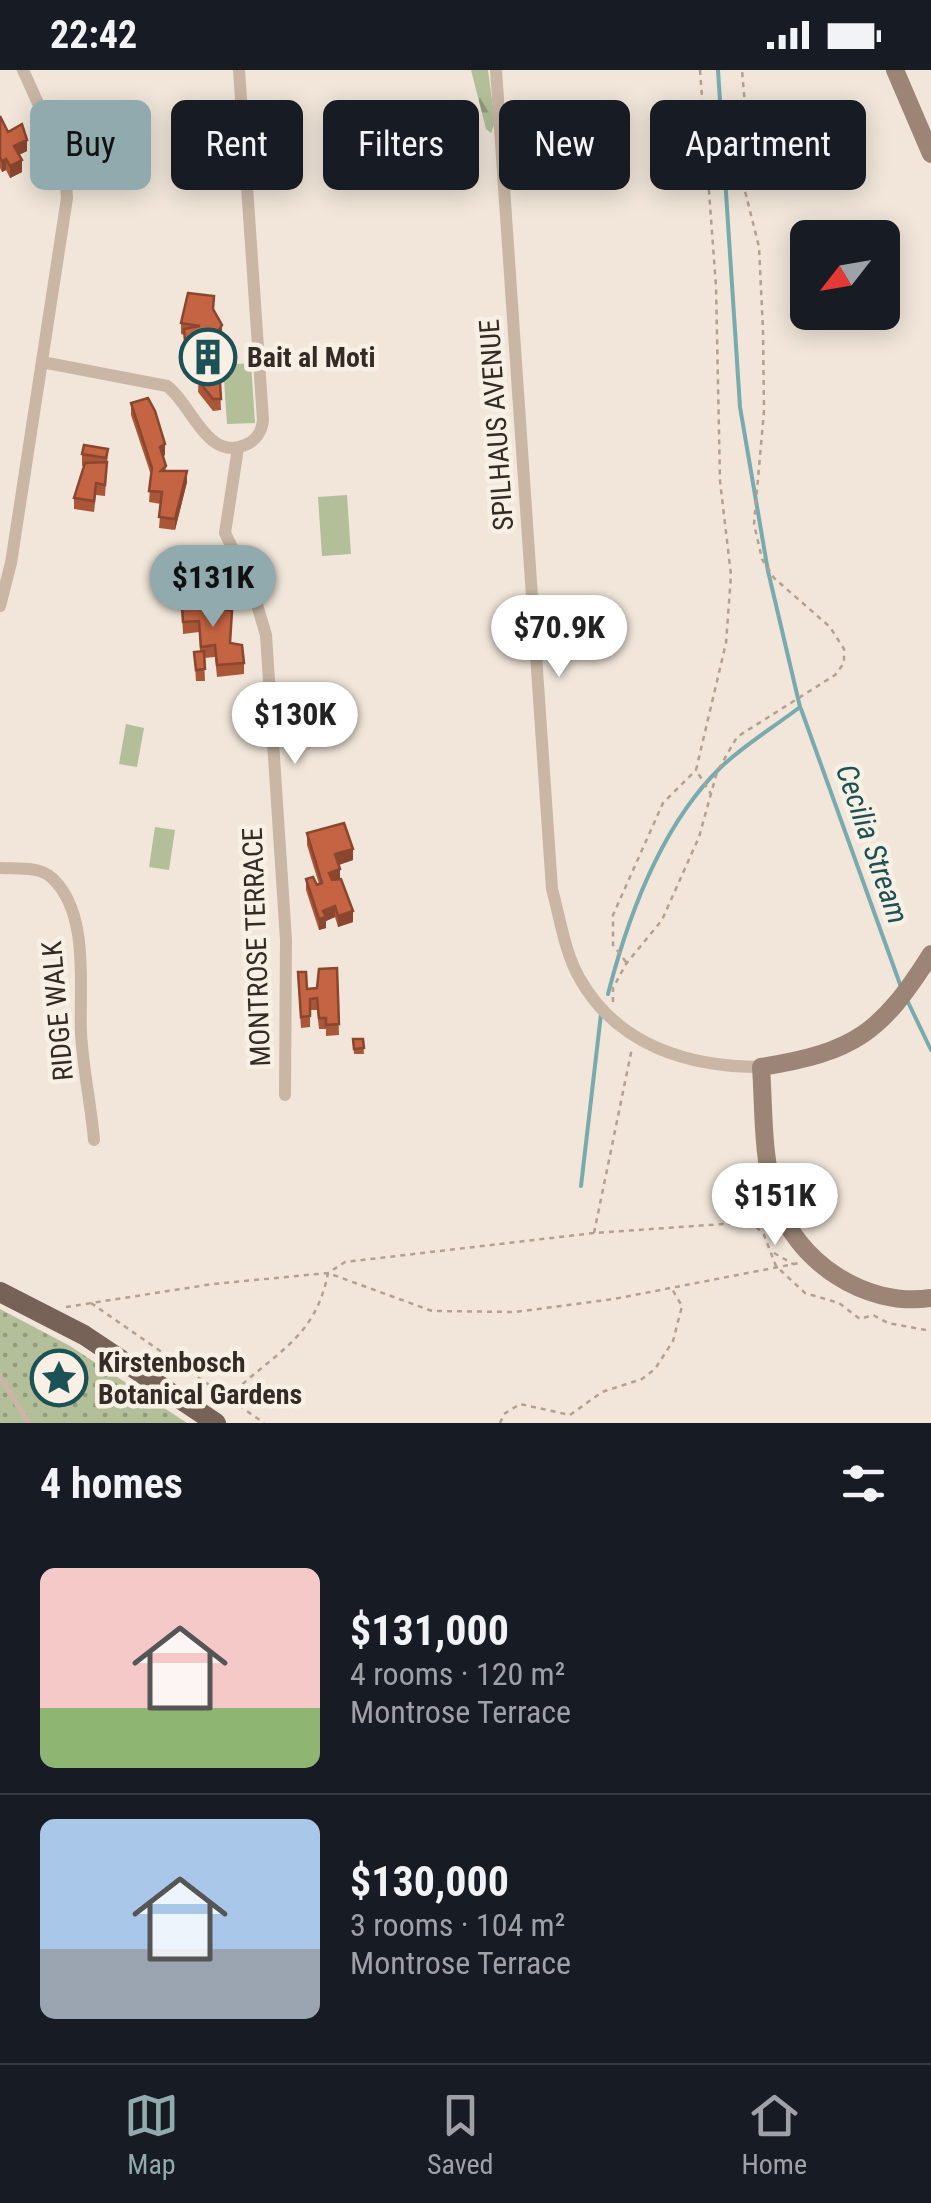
<!DOCTYPE html>
<html lang="en">
<head>
<meta charset="utf-8">
<style>
  body { margin:0; font-family:"Roboto Condensed",sans-serif; background:#242831; color:#f1f3f6; height:100vh; display:flex; flex-direction:column; font-size:38px; white-space:nowrap }
  * { box-sizing:border-box; margin:0 }
  p { font-size:32px; color:#9ea1a6 }
  .icon { flex:none; width:55px; height:55px; fill:none; stroke:currentColor; stroke-width:2; stroke-linecap:round; stroke-linejoin:round }
  .map { position:relative; height:1353px; overflow:hidden }
  .side { display:flex; flex-direction:column; background:#171b24; flex:1 }
  .side>* { flex:none }
  .banner { position:absolute; left:30px; top:30px; width:872px; height:90px; display:flex; gap:20px }
  .needle { width:65px; rotate:239deg }
  .controls { position:absolute; left:790px; top:150px; display:grid; gap:20px }
  .controls a { display:grid; place-items:center; width:110px; height:110px; border-radius:15px; background:#171b24; box-shadow:0 5px 25px #0003; font-size:50px }
  .price { position:absolute; translate:-50% -85px; padding:0 22px; border-radius:35px; background:#fff; color:#222; font-size:32px; line-height:65px; filter:drop-shadow(0 2px 5px #0008) }
  .price::after { content:''; position:absolute; left:50%; top:60px; width:30px; height:22px; margin-left:-15px; background:inherit; clip-path:polygon(0 0,100% 0,50% 100%) }
  .price.selected { background:#91aaae; color:#111 }
  ul { padding:0; list-style:none }
  li { display:flex; align-items:center; gap:30px; height:250px; padding:0 40px }
  li+li { border-top:2px solid #363941 }
  li span { display:grid; place-items:center; flex:none; width:280px; height:200px; border-radius:15px; color:#555 }
  li>.icon { margin-inline-start:auto }
  span .icon { width:120px; height:120px; fill:#fffc; stroke-width:1 }
  li b { font-size:42px }
  h2 { display:flex; justify-content:space-between; align-items:center; height:120px; padding:0 40px; font-size:42px }
  .tag { padding:0 35px; border-radius:15px; background:#171b24; box-shadow:0 5px 25px #0003; font-size:35px; line-height:90px }
  .tag.selected { background:#91aaae; color:#111 }
  .status { display:flex; justify-content:space-between; align-items:center; height:70px; padding:0 50px; background:#171b24; direction:ltr }
  .status svg { height:28px; fill:currentColor }
  .menu { display:flex; justify-content:space-around; align-items:center; height:140px; border-top:2px solid #363941; background:#171b24; font-size:28px; color:#9ea1a6 }
  .menu a { display:grid; justify-items:center; gap:5px }
  .menu .selected { color:#91aaae }
  .map>svg:first-child { display:block }
  .green { fill:url(#green-dots) }
  .forest { fill:url(#forest-firs) }
  .pitch { fill:#b2bf99 }
  .lines { fill:none; stroke-linecap:round; stroke-linejoin:round }
  .stream { stroke:#78aaae; stroke-width:4 }
  .path { stroke:#b4a08f; stroke-width:2.5; stroke-dasharray:5 5; stroke-linecap:butt }
  .lane { stroke:#c9b6a5; stroke-width:6 }
  .street { stroke:#c9b6a5; stroke-width:12 }
  .secondary { stroke:#9c8576; stroke-width:18 }
  .primary { stroke:#766257; stroke-width:20 }
  .wall { fill:#a95639 }
  .shaded-wall { fill:#8a462e }
  .building { fill:#c56442; stroke:#8a462e; stroke-width:2.5 }
  .labels { text-anchor:middle; stroke-width:9; stroke-linejoin:round; paint-order:stroke }
  .poi-label { font-size:28px; font-weight:bold; fill:#342b26; stroke:#f9f0e5; text-anchor:start }
  .street-label { font-size:28px; fill:#342b26; stroke:#f9f0e5 }
  .water-label { font-size:30px; font-style:italic; fill:#1c5155; stroke:#f9f0e5 }
</style>
</head>
<body>
<div class="status"><b>22:42</b><svg viewBox="0 0 49 12"><path d="M0 12V9h3v3zM5 12V6h3v6zM10 12V3h3v9zM15 12V0h3v12zM26 1h20v11H26zM47 4h2v5h-2z"/></svg></div>
<div class="map">
<svg width="931" height="1353" viewBox="0 0 931 1353">
  <defs>
    <pattern id="green-dots" width="8" height="8" patternUnits="userSpaceOnUse" patternTransform="scale(2.5)"><rect width="8" height="8" fill="#b2bf99"/><path d="M2 2h.1M6 6h.1" fill="none" stroke="#929b7d" stroke-width="1.8" stroke-linecap="round"/></pattern>
    <pattern id="forest-firs" width="22" height="20" patternUnits="userSpaceOnUse" patternTransform="scale(2.5)"><rect width="22" height="20" fill="#b2bf99"/><path d="M5 1l3.5 6h-7zM16 11l3.5 6h-7z" fill="#929b7d"/></pattern>
  </defs>
  <rect width="100%" height="100%" fill="#f1e6d9"/>
  <path class="green" d="M0 1239 70 1276 187 1353H0Z"/>
  <path class="forest" d="M471 0H488L495 52 491 63 486 59Z"/>
  <path class="pitch" d="M251 293 255 353 227 354 223 295Z
    M347 425 351 484 322 486 318 427Z
    M126 654 144 658 137 697 119 694Z
    M155 757 175 760 169 800 149 797Z"/>
  <g class="lines">
    <path class="stream" d="M801 639 901 917
      M608 924C628 846 661 756 720 698 744 675 774 657 800 637L768 501 740 337 718 0
      M907 930 931 980
      M581 1116 601 944"/>
    <path class="path" d="M700 0 716 216 720 411 731 505 726 573 696 700 711 724
      M626 892 613 875V845L663 733 696 700
      M613 932V918L626 894 662 850 699 767 717 702 737 667 835 605 844 593V579L830 557 774 508 762 489 754 454 764 341 763 260 759 177 745 121 747 58 742 0
      M594 1163 632 978
      M774 1183 793 1194
      M91 1233 264 1353
      M66 1237 213 1214 328 1203 432 1241 515 1242 614 1229 799 1193
      M228 1328C272 1283 315 1271 328 1203L345 1192 594 1163 752 1152 764 1165 776 1196 805 1223 839 1233 860 1249 873 1245 888 1253 931 1261
      M500 1353 504 1344 520 1334 570 1345 602 1322 642 1309 655 1299 673 1271 682 1236 672 1219"/>
    <path class="lane" d="M0 1307 29 1353"/>
    <path class="street" d="M496 0 552 819C560 848 565 884 580 909 618 976 689 997 761 997
      M42 292 167 316C191 333 207 392 245 375 256 371 262 361 263 350L239 0
      M238 378 225 463 252 518 266 565 286 870 285 1025
      M0 536 11 493 67 128 64 91 23 0
      M0 798C16 799 40 796 52 808 90 843 79 917 81 963 83 999 91 1035 94 1070"/>
    <path class="secondary" d="M895 0 931 84
      M931 884C881 963 855 982 761 997 764 1040 762 1086 775 1127 795 1191 865 1238 931 1228"/>
    <path class="primary" d="M0 1222 84 1265 216 1353"/>
  </g>
  <path class="wall" d="M0 46 8 62 27 81 19 85 22 102 10 108 6 100 2 102 0 98Z
    M214 241 222 267 218 274 221 340 213 341 198 322 200 281 185 282 184 265 181 264V253Z
    M131 333 165 385 163 386 166 401 187 412 175 460 159 458 161 434 149 432 151 405 131 345Z
    M108 379 105 426 96 425 94 442 74 439V428L84 396H82V384Z
    M181 524 231 573 244 593V604L217 607 215 587 204 588 205 611H196L194 582 200 581 199 562 183 564Z
    M307 763 353 790 339 795 340 809 353 852 338 857 335 847 326 851V858L319 860 306 820V809L317 815 319 814 307 775Z
    M337 898 339 965 326 966V959H319L317 940H310V957L301 958 298 913 307 919 317 918Z
    M353 969H363L364 984H354Z"/>
  <path class="shaded-wall" d="M27 70V81L14 87V76Z
    M6 89V100L2 102V91Z
    M22 90V102L10 108V96Z
    M222 255V267L217 275V263Z
    M165 374V385L160 388V377Z
    M187 401V412L175 460V449Z
    M353 779V790L335 796V784Z
    M340 799V810L329 814V803Z
    M335 836V847L326 851V858L319 860V849L323 841Z
    M353 841V852L338 857V846Z"/>
  <path class="building" d="M0 46 8 62 22 54 27 70 14 76 22 90 10 96 6 89 2 91 0 87Z
    M188 223 214 226 213 239 222 255 217 263 221 329H213L198 310 201 269 185 271 184 259 200 256 181 253Z
    M148 328 155 341 165 374 160 377 166 396 161 401H187L175 449 159 447 162 422 149 421 152 398 131 333Z
    M84 375 108 379 106 388 82 384Z
    M107 392 105 415 96 413 94 431 74 428 85 393Z
    M194 523 195 538 208 535 232 541 230 573 242 575 244 593 217 595 215 575 201 577 199 551 183 552 181 524Z
    M204 581 205 599 196 600 194 582Z
    M344 753 353 779 335 784 340 799 329 803 332 810 341 809 353 841 338 846 335 836 323 841 326 847 319 849 306 809 313 807 317 815 322 813 307 763Z
    M337 898 339 954 326 955V948H319L317 928 310 929V946L301 947 298 902H306L307 919 317 918 319 899Z
    M353 969H363L364 978 354 979Z"/>
  <defs>
    <g id="building-ring" transform="scale(2.875)"><circle r="9.5" fill="#f9f0e5" stroke="#1c5155" stroke-width="1.5"/><path d="M-4-6H4V6H1V3H-1V6H-4ZM-2.5-4.3h1.7v1.8h-1.7ZM.8-4.3h1.7v1.8H.8ZM-2.5-1h1.7V.8h-1.7ZM.8-1h1.7V.8H.8Z" fill="#1c5155"/></g>
    <g id="sight-ring" transform="scale(2.875)"><circle r="9.5" fill="#f9f0e5" stroke="#1c5155" stroke-width="1.5"/><path d="M0-6L1.8-2.2L6-1.7L2.9 1.2L3.7 5.4L0 3.3L-3.7 5.4L-2.9 1.2L-6-1.7L-1.8-2.2Z" fill="#1c5155"/></g>
  </defs>
  <g fill-rule="evenodd">
    <use href="#building-ring" x="208" y="287"/>
    <use href="#sight-ring" x="59" y="1308"/>
  </g>
  <g class="labels">
    <g class="poi-label">
      <text x="247" y="297">Bait al Moti</text>
      <text x="98" y="1302">Kirstenbosch<tspan x="98" dy="32">Botanical Gardens</tspan></text>
    </g>
    <g class="street-label">
      <text transform="translate(496 355) rotate(-94)" y="10">SPILHAUS AVENUE</text>
      <text transform="translate(256 877) rotate(-92)" y="10">MONTROSE TERRACE</text>
      <text transform="translate(57 941) rotate(-95)" y="10">RIDGE WALK</text>
    </g>
    <g class="water-label">
      <text transform="translate(872 774) rotate(71)" y="10">Cecilia Stream</text>
    </g>
  </g>
</svg>
<div class="controls">
<a><svg class="needle" viewBox="-14 -14 28 28"><path d="M0-13l5 13h-10z" fill="#e53935"/><path d="M0 13l5-13h-10z" fill="#9ea1a6"/></svg></a>
</div>
<b class="price selected" style="left:213px;top:560px">$131K</b>
<b class="price" style="left:559px;top:610px">$70.9K</b>
<b class="price" style="left:295px;top:697px">$130K</b>
<b class="price" style="left:775px;top:1178px">$151K</b>
<div class="banner">
<a class="tag selected">Buy</a>
<a class="tag">Rent</a>
<a class="tag">Filters</a>
<a class="tag">New</a>
<a class="tag">Apartment</a>
</div>
</div>
<section class="side">
<h2>4 homes<svg class="icon" aria-label="filters" viewBox="0 0 24 24"><path d="M4 7h16M4 17h16"/><circle cx="9" cy="7" r="2"/><circle cx="15" cy="17" r="2"/></svg></h2>
<ul>
<li><span style="background:linear-gradient(#f6c9c9 70%,#8fb573 0)"><svg class="icon" aria-label="home" viewBox="0 0 24 24"><path d="M3 11l9-7 9 7M6 9v11h12V9"/></svg></span><div><b>$131,000</b><p>4 rooms · 120 m²</p><p>Montrose Terrace</p></div></li>
<li><span style="background:linear-gradient(#a9c7e8 65%,#9aa5b1 0)"><svg class="icon" aria-label="home" viewBox="0 0 24 24"><path d="M3 11l9-7 9 7M6 9v11h12V9"/></svg></span><div><b>$130,000</b><p>3 rooms · 104 m²</p><p>Montrose Terrace</p></div></li>
</ul>
</section>
<nav class="menu">
<a class="selected"><svg class="icon" aria-label="map" viewBox="0 0 24 24"><path d="M3 6l6-2 6 2 6-2v14l-6 2-6-2-6 2zM9 4v14M15 6v14"/></svg>Map</a>
<a><svg class="icon" aria-label="saved" viewBox="0 0 24 24"><path d="M7 4h10v16l-5-4-5 4z"/></svg>Saved</a>
<a><svg class="icon" aria-label="home" viewBox="0 0 24 24"><path d="M3 11l9-7 9 7M6 9v11h12V9"/></svg>Home</a>
</nav>
</body>
</html>
